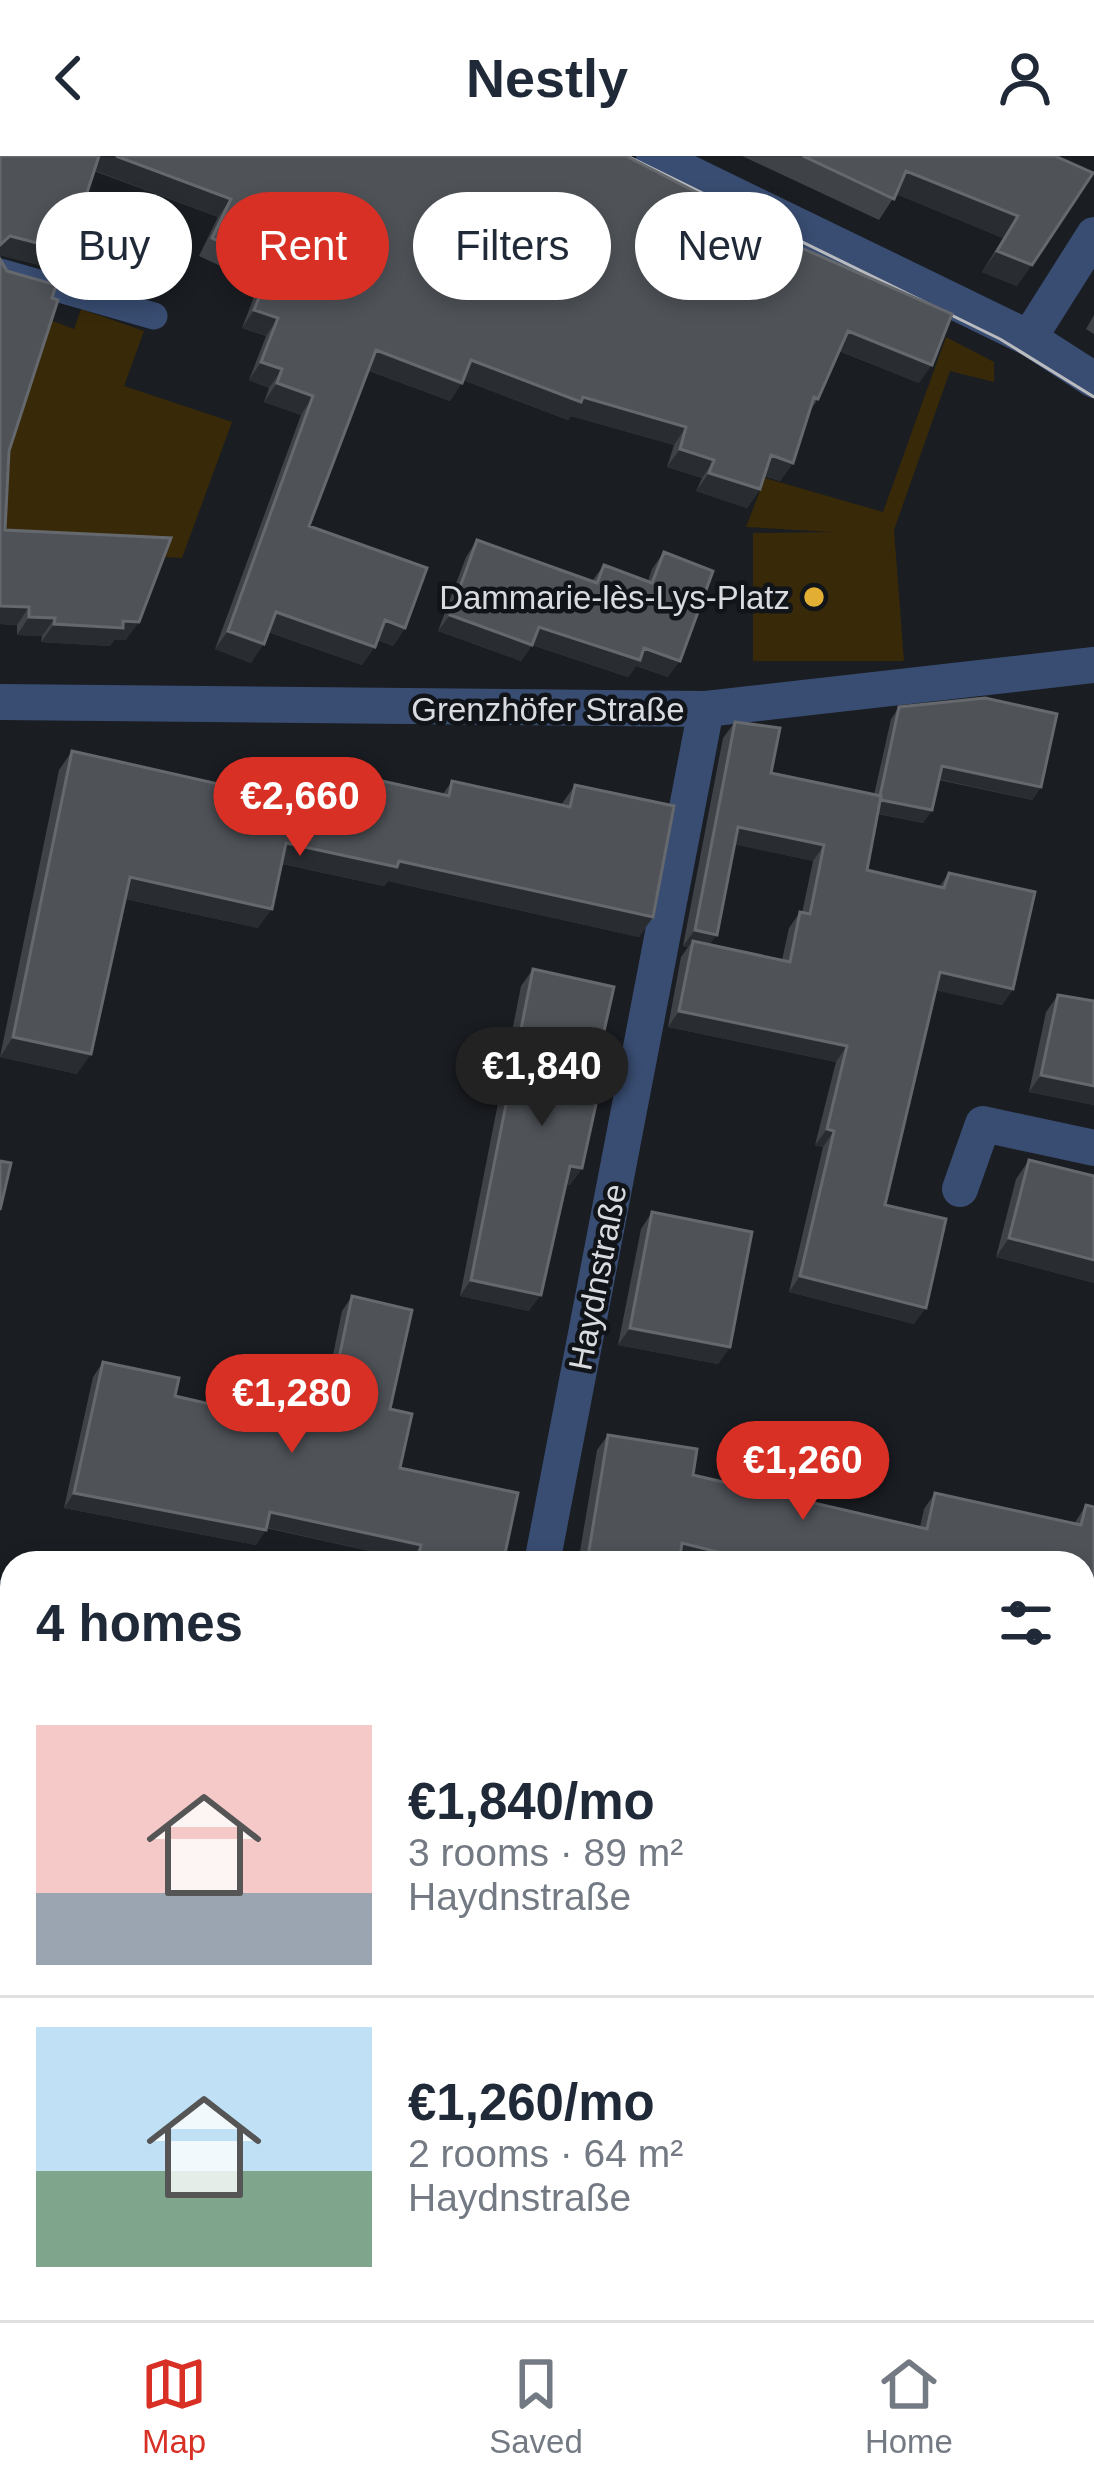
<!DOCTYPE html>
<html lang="en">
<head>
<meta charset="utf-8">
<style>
  body { margin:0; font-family:Helvetica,sans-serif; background:#f6f6f7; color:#1f2937; height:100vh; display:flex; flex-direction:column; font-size:45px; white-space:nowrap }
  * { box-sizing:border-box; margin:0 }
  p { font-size:39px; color:#747a83 }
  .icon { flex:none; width:66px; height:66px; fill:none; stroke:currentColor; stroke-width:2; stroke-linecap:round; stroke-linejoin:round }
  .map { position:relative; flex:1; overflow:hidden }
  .drawer { position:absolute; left:0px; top:1395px; width:1095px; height:771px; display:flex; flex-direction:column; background:#fff; border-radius:36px 36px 0 0; box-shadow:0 6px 18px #0003 }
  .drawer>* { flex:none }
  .guide { position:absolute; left:36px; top:36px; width:1023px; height:108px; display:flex; gap:24px }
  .price { position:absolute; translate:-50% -102px; padding:0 27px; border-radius:42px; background:#d93025; color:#fff; font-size:39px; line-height:78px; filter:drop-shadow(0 3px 6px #0008) }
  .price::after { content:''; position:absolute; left:50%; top:72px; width:36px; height:27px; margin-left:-18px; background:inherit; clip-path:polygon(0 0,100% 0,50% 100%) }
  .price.active { background:#222; color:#fff }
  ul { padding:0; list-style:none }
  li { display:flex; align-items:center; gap:36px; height:300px; padding:0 36px }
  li+li { border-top:3px solid #e0e1e3 }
  li span { display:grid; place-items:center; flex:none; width:336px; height:240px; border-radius:0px; color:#555 }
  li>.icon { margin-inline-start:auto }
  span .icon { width:144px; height:144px; fill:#fffc; stroke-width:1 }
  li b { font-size:51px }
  h2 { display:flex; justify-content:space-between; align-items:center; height:144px; padding:0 36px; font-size:51px }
  .chip { padding:0 42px; border-radius:54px; background:#fff; box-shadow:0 6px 18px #0003; font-size:42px; line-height:108px }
  .chip.active { background:#d93025; color:#fff }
  header { display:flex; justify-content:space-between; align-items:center; height:156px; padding:0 36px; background:#fff; font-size:54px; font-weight:700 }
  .tab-bar { display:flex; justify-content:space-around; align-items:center; height:168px; border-top:3px solid #e0e1e3; background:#fff; font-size:33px; color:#747a83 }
  .tab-bar a { display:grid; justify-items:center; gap:6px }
  .tab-bar .active { color:#d93025 }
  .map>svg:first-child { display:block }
  .green { fill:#382909 }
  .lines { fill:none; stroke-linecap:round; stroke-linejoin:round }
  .service { stroke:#394d72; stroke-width:27 }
  .minor { stroke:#394d72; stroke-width:36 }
  .tertiary { stroke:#394d72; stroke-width:36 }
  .tram { stroke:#b9bbbf; stroke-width:3 }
  .wall { fill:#3f4247; fill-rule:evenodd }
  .shaded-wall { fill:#292d32 }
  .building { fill:#4f5358; stroke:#65686d; stroke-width:3 }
  .poi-dot { fill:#e2af34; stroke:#111418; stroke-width:4.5 }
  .labels { text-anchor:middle; stroke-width:9; stroke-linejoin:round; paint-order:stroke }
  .poi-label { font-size:33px; fill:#d9dbdf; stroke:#111418; text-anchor:end }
  .street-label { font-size:33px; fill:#d9dbdf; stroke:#111418 }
</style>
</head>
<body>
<header><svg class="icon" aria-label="back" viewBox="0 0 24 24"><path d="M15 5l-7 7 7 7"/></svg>Nestly<svg class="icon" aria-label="person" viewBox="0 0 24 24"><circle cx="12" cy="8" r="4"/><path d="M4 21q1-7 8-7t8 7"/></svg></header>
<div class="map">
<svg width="1094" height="2164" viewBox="0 0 1094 2164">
  <rect width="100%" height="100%" fill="#1a1d22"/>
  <path class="green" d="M81 153 144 175 124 230 232 266 182 402 21 394 0 400V299L45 162 74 173Z
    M946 181 994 206V226L950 215 894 374 904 505H753V377L832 376 746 371 765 322 883 356Z"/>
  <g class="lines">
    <path class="service" d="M0 116 154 160"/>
    <path class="minor" d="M1029 182 1094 79
      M960 1033 983 968 1094 992
      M542 1407 706 553
      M0 1442 12 1443
      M1083 1540 1094 1541
      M0 1949 12 1951
      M1062 2154 1094 2163
      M380 2164 382 2154"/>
    <path class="tertiary" d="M654 0 1029 182 1094 224
      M0 546 706 553 1094 509"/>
    <path class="tram" d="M627 0 1000 183 1094 241"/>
  </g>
  <path class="wall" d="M0 0 724 58 919 227 839 195 818 243 809 256 793 307 780 325 764 320 760 333 747 352 696 335 702 322 667 311 674 289 571 260 568 264 463 224 450 245 369 215 309 370 405 472 393 490 377 484 362 509 268 476 251 507 215 493 301 259 264 246 269 232 249 224 266 180 242 172 259 128 199 100 218 61 94 15 55 113 0 99Z
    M742 0H1055L1017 130 982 116 1003 82 896 38 879 64Z
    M1094 159V178L1086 173Z
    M9 295 5 374 126 484H114L110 490 41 486 42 480 17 479V469L0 468Z
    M477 384 592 425 604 409 648 425 652 413 664 396 668 521 636 510 628 521 532 489 521 505 438 475 466 401Z
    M899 551 1041 631 1032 644 939 624 932 654 923 667 878 658 867 714 939 731 949 717 1013 833 1002 849 936 834 885 1049 914 1168 789 1136 823 991 815 989 836 906 668 871 681 801 688 791 683 790 723 582 735 566 771 617 874 639 891 563ZM735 688 813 705 802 757 800 756 789 772 782 804 710 789Z
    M72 595 329 653 333 637 347 617 443 638 452 625 561 649 575 629 653 761 639 781 388 725 384 730 282 708 258 772 125 743 77 918 0 901 59 614Z
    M533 813 590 937 582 1012 570 1029 566 1028 529 1155 460 1140 521 830Z
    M1058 839 1094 845V949L1029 936 1046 856Z
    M1029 1004 1094 1020V1127L996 1101 1016 1023Z
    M652 1056 730 1191 718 1208 618 1189 641 1073Z
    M352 1140 390 1253 400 1312 503 1407H410V1404L266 1372 256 1389 64 1352 93 1221 103 1206 175 1240 318 1272 342 1155Z
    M608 1279 693 1319 920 1371 924 1353 935 1337 1074 1368 1086 1349 1094 1351V1465L1083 1462V1407H686L679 1405V1407H578L597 1294Z
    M12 2057V2154L0 2164V2104Z
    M521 2154H587L584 2164H518Z
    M590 2154H863L904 2164H588Z"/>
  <path class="shaded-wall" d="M97 0H116L231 43 218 61 88 12Z
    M906 15 1018 60 1003 82 891 36Z
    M10 80 68 95 55 113 0 99V89Z
    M997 95 1032 109 1017 130 982 116Z
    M254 154 278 162 266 180 242 172Z
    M848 175 932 209 919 227 835 193Z
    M376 194 462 227 450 245 364 213Z
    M471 204 686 271 674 289 571 260 568 264 458 222Z
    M261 206 282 213 269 232 249 224Z
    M277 227 313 240 301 259 264 246Z
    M680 293 714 304 702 322 667 311Z
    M771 299 793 307 780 325 758 318Z
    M709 317 760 333 747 352 696 335Z
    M0 450 29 451 17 469 0 468Z
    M276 456 375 491 362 509 263 474Z
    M450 459 539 471 644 492 680 505 668 521 636 510 628 521 532 489 521 505 438 475Z
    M29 461 55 462 42 480 17 479Z
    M385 464 405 472 393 490 372 482Z
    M123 465 139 466 126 484H114L110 490 41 486 54 468Z
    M228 475 264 488 251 507 215 493Z
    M942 610 1041 631 1032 644 934 622Z
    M879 644 932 654 923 667 870 656Z
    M738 671 824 689 813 705 727 687Z
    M286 687 399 705 653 761 639 781 388 725 384 730 273 706Z
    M130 721 272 753 258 772 116 741Z
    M695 774 717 779 705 795 693 785 688 791 683 790Z
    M940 816 1013 833 1002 849 929 833Z
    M679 855 847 890 836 906 668 871Z
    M13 881 91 898 77 918 0 901Z
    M1041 919 1094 930V949L1029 936Z
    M827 973 834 975 823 991 815 989Z
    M570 1010 582 1012 570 1029 559 1026Z
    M1009 1082 1094 1104V1127L996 1101Z
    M800 1120 926 1152 914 1168 789 1136Z
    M471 1124 541 1139 529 1155 460 1140Z
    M630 1172 730 1191 718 1208 618 1189Z
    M74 1337 266 1374 256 1389 64 1352Z
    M270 1356 421 1389 410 1404 260 1370Z
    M682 1387 762 1407H686L671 1403Z
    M1083 1443 1094 1446V1465L1083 1462Z
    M0 1577 12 1578V1591L0 1590Z
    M1083 1676 1094 1677V1694H1083Z
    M0 1877 12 1878V1889L0 1888Z
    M482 2154H510L506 2160Z
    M598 2154H614L654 2164H591Z"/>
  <path class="building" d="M0 0H99L68 95 10 80 0 89Z
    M116 0H626L727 52 724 58 952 158 932 209 848 175 818 243 814 241 793 307 771 299 760 333 709 317 714 304 680 293 686 271 583 241 581 246 471 204 462 227 376 194 309 370 427 412 405 472 385 464 375 491 276 456 264 488 228 475 313 240 277 227 282 213 261 206 278 162 254 154 272 110 212 82 231 43Z
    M803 0H1055L1093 17 1032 109 997 95 1018 60 906 15 894 43Z
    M0 103 7 115 56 129 52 142 58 144 9 295 5 374 171 382 139 466 123 465V472L54 468 55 462 29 461V451L0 450Z
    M477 384 597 427 604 409 652 427 664 396 713 415 680 505 644 492 640 504 539 471 532 489 450 459Z
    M985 542 1057 558 1041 631 942 610 932 654 881 644V640H880L899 551Z
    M735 566 780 572 771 617 881 640 867 714 944 732 949 717 1035 736 1013 833 940 816 885 1049 946 1063 926 1152 800 1120 834 975 827 973 847 890 679 855 693 785 790 806 800 756 810 758 824 689 738 671 717 779 695 774Z
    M72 595 338 655 347 617 449 640 452 625 570 651 575 629 674 650 653 761 399 705 397 711 286 687 272 753 130 721 91 898 13 881Z
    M533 813 614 831 590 937 598 939 582 1012 570 1010 541 1139 471 1124Z
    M1058 839 1094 845V930L1041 919Z
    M1029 1004 1094 1020V1104L1009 1082Z
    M0 1005 11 1007 0 1054Z
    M652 1056 752 1076 730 1191 630 1172Z
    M352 1140 412 1154 390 1253 412 1258 400 1312 518 1337 503 1407H436L418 1403 421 1389 270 1356 266 1374 74 1337 103 1206 179 1222 175 1240 324 1274Z
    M608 1279 697 1293 693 1319 927 1373 935 1337 1081 1369 1086 1349 1094 1351V1446L1083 1443V1407H762L682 1387 679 1407H587Z
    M0 1502 12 1503V1578L0 1577Z
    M1083 1609 1089 1610 1087 1643 1094 1645V1677L1083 1676Z
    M0 1785 12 1787V1878L0 1877Z
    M12 2081V2154H67L65 2164H0V2129Z
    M267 2154H337L335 2164H264Z
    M528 2154H587L584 2164H526Z
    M614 2154H863L904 2164H654Z"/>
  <circle class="poi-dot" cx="814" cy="441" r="12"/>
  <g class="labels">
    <g class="poi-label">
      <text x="790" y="453">Dammarie-lès-Lys-Platz</text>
    </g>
    <g class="street-label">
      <text x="548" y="565">Grenzhöfer Straße</text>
      <text transform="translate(597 1121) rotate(-79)" y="12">Haydnstraße</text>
    </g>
  </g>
</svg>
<b class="price" style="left:300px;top:703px">€2,660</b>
<b class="price active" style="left:542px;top:973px">€1,840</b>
<b class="price" style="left:292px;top:1300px">€1,280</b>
<b class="price" style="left:803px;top:1367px">€1,260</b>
<div class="guide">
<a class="chip">Buy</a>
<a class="chip active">Rent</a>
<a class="chip">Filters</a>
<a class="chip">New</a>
</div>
<section class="drawer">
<h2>4 homes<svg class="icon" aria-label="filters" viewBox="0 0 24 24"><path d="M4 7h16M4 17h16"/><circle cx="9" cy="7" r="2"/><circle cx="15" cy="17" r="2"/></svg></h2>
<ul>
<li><span style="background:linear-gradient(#f6c9c9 70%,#9aa5b1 0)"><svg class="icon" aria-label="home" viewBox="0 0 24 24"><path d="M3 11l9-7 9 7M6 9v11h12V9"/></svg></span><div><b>€1,840/mo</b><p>3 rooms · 89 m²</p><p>Haydnstraße</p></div></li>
<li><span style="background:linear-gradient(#bfe0f5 60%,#7fa58c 0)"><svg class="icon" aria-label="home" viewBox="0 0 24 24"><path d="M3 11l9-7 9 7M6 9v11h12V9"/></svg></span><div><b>€1,260/mo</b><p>2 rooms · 64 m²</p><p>Haydnstraße</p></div></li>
</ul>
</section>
</div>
<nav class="tab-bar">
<a class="active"><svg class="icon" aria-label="map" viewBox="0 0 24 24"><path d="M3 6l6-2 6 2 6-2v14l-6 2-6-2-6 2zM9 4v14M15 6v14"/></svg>Map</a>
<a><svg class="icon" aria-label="saved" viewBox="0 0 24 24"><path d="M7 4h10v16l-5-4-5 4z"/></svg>Saved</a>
<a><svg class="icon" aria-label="home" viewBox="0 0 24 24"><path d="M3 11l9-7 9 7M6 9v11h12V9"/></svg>Home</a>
</nav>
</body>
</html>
